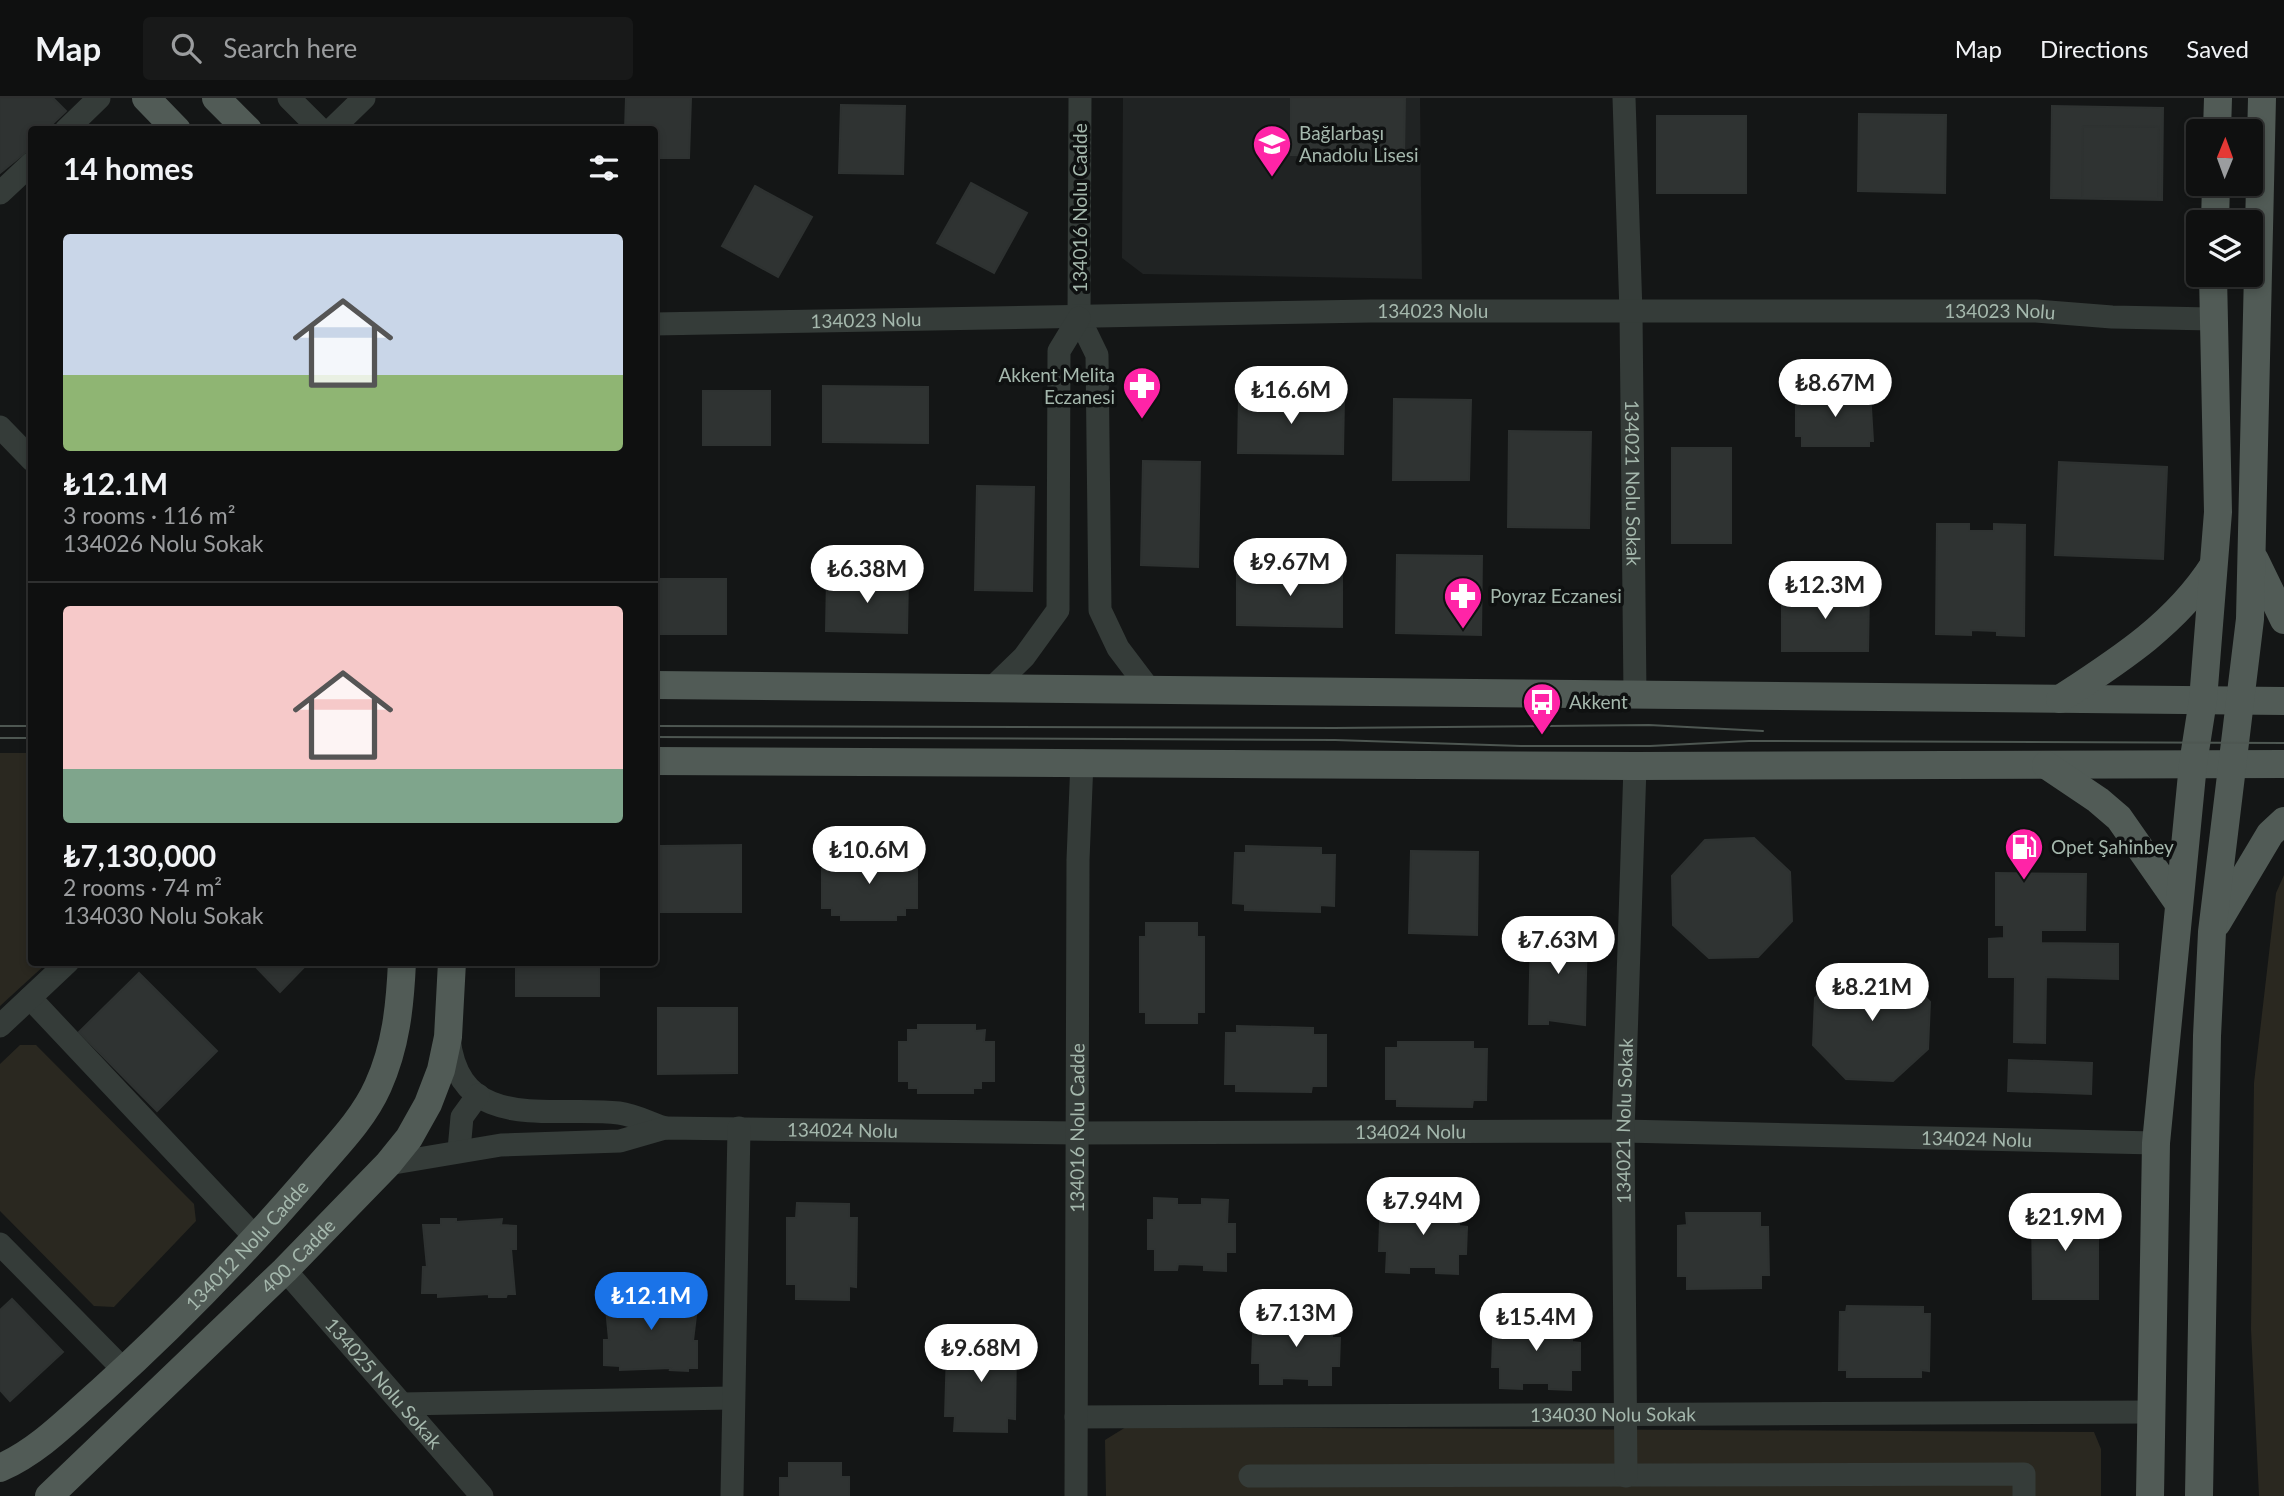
<!DOCTYPE html>
<html lang="en">
<head>
<meta charset="utf-8">
<style>
  body { margin:0; font-family:Lato,sans-serif; background:#181919; color:#f1f3f6; height:100vh; display:flex; flex-direction:column; font-size:26px; white-space:nowrap }
  * { box-sizing:border-box; margin:0 }
  p { font-size:23px; color:#9b9d9f }
  .icon { flex:none; width:38px; height:38px; fill:none; stroke:currentColor; stroke-width:2; stroke-linecap:round; stroke-linejoin:round }
  .map { position:relative; flex:1; overflow:hidden }
  .drawer { position:absolute; left:28px; top:28px; width:630px; height:840px; display:flex; flex-direction:column; background:#0f1010; border-radius:7px; box-shadow:0 4px 10px #0003,0 0 0 2px #2f3030 }
  .drawer>* { flex:none }
  .needle { width:46px; rotate:1deg }
  .buttons { position:absolute; left:2186px; top:21px; display:grid; gap:14px }
  .buttons a { display:grid; place-items:center; width:77px; height:77px; border-radius:7px; background:#0f1010; box-shadow:0 4px 10px #0003,0 0 0 2px #2f3030; font-size:35px }
  .price { position:absolute; translate:-50% -60px; padding:0 16px; border-radius:24px; background:#fff; color:#222; font-size:23px; line-height:46px; filter:drop-shadow(0 2px 4px #0008) }
  .price::after { content:''; position:absolute; left:50%; top:42px; width:21px; height:16px; margin-left:-10px; background:inherit; clip-path:polygon(0 0,100% 0,50% 100%) }
  .price.current { background:#1a73e8; color:#fff }
  ul { padding:0; list-style:none }
  li { display:grid; align-content:center; gap:14px; height:371px; padding:0 35px }
  li+li { border-top:2px solid #2f3030 }
  li span { display:grid; place-items:center; height:217px; border-radius:7px; color:#555 }
  li>.icon { margin-inline-start:auto }
  span .icon { width:126px; height:126px; fill:#fffc; stroke-width:1 }
  li b { font-size:30px }
  h2 { display:flex; justify-content:space-between; align-items:center; height:84px; padding:0 35px; font-size:30px }
  header { display:flex; align-items:center; gap:42px; box-sizing:border-box; height:98px; padding:0 35px; background:#0f1010; border-bottom:2px solid #2f3030 }
  header strong { font-size:33px }
  nav { display:flex; gap:38px; margin-inline-start:auto; font-size:24px }
  .search { width:490px; height:63px; background:#181919; display:flex; align-items:center; gap:18px; box-sizing:border-box; padding:0 24px; border-radius:7px; color:#9b9d9f; font-size:26px }
  .map>svg:first-child { display:block }
  .built { fill:#202323 }
  .green { fill:#2a2820 }
  .building { fill:#2f3332; stroke:#2e3231; stroke-width:2 }
  .lines { fill:none; stroke-linecap:round; stroke-linejoin:round }
  .minor { stroke:#353c39; stroke-width:23 }
  .major { stroke:#515b56; stroke-width:28 }
  .tram { stroke:#4e5752; stroke-width:2 }
  .labels { text-anchor:middle; stroke-width:7; stroke-linejoin:round; paint-order:stroke }
  .poi-label { font-size:19px; fill:#a5b8ad; stroke:#0f1111; text-anchor:start }
  .street-label { font-size:19px; fill:#a5b8ad; stroke:#0f1111 }
</style>
</head>
<body>
<header>
<strong>Map</strong>
<div class="search"><svg class="icon" aria-label="search" viewBox="0 0 24 24"><circle cx="10" cy="10" r="6"/><path d="M15 15l6 6"/></svg>Search here</div>
<nav><a>Map</a><a>Directions</a><a>Saved</a></nav>
</header>
<div class="map">
<svg width="2284" height="1398" viewBox="0 0 2284 1398">
  <rect width="100%" height="100%" fill="#141616"/>
  <path class="built" d="M1123 0H1420L1422 181 1143 176 1122 160Z"/>
  <path class="green" d="M0 655H31L32 864 47 865 0 908Z
    M2284 777V1398H2259L2251 1231 2254 985 2276 795Z
    M20 947H36L194 1106 196 1123 114 1209 94 1208 0 1113V966Z
    M1126 1329 2094 1334 2101 1351V1398H1106L1105 1342Z"/>
  <path class="building" d="M0 0H53L66 13 46 32H32V49L0 75Z
    M626 0H691L689 60H654V32H625Z
    M1291 0H1405L1404 58 1291 57Z
    M841 7 905 8 903 76 839 75Z
    M2052 8 2163 10 2162 102 2051 100Z
    M1859 16 1946 17 1945 95 1858 93Z
    M1657 18H1746V95H1657Z
    M2083 28 2159 29 2158 101 2082 100Z
    M971 85 1027 115 994 175 937 145Z
    M755 88 812 119 778 179 722 148Z
    M823 288 928 289V345L823 344Z
    M703 293H770V347H703Z
    M1870 293 1873 343H1869V348H1802V338H1796V305H1801V294Z
    M1239 299 1344 300 1343 356 1238 355Z
    M1394 301 1471 302 1469 382H1393Z
    M1509 333 1591 334 1589 430 1508 429Z
    M1672 350H1731V445H1672Z
    M1143 363 1200 364 1198 469 1141 467Z
    M2059 364 2167 369 2163 461 2055 457Z
    M977 388 1034 389 1032 493 975 492Z
    M1937 426H1969V433H1994V426L2025 427 2024 538 1997 537V533L1971 532V537L1936 536Z
    M1397 457 1482 458 1481 537 1396 535Z
    M1237 471 1342 472V529L1237 527Z
    M827 479 908 480 907 535 826 533Z
    M654 481H726V536H654Z
    M1782 493 1869 494 1868 553H1782Z
    M1754 740 1790 774 1792 823 1758 859 1709 860 1673 827 1672 778 1705 742Z
    M741 747V814H661V748Z
    M1246 748 1321 750V757H1335L1334 808 1320 807V814L1245 812V806L1233 805 1235 755H1246Z
    M841 753 899 754V759L908 760V771H917V810H905V817H896V822H841V817H832V810H822V771H832V759H841Z
    M1411 753 1478 754 1477 837 1409 835Z
    M1996 775 2086 776 2085 832H2041V845L2118 846V881L2046 879 2045 945 2014 944 2015 879H1989V841L2004 840V827H1996Z
    M1146 825H1197V839H1204V914H1197V925H1146V914H1140V839H1146Z
    M1531 828 1547 829V834L1569 835 1570 829H1587L1585 927 1548 922V926H1529Z
    M251 864H309L280 894Z
    M516 864H599V898H516Z
    M1850 867 1897 869 1930 904 1928 951 1893 983 1846 981 1813 947 1815 900Z
    M139 875 217 953 157 1013 79 934Z
    M658 910H737V975L658 976Z
    M918 927H975V933L985 932 984 944H994V983H981V990H973V995H918V990H909V983H899V944H908V932H918Z
    M1237 928 1313 930V937H1326V988H1312L1311 994 1236 993V986H1225L1226 935H1237Z
    M1398 944H1473V951H1487L1486 1002H1473L1472 1009 1397 1008V1001H1386V950H1398Z
    M2009 962 2092 965 2091 996 2008 993Z
    M1154 1100 1177 1101V1107H1202V1101L1228 1102 1227 1126H1235V1154H1226V1173L1204 1172V1167L1178 1166 1177 1172H1155V1151H1148V1122H1154Z
    M1386 1103H1408V1110H1434V1104H1459V1128L1467 1129 1466 1156H1458V1176L1436 1175V1169H1409V1175L1386 1174 1387 1153H1379L1380 1124H1385Z
    M797 1105 849 1106V1120H857L856 1189 849 1188V1202L796 1201V1186H787V1120H796Z
    M2032 1110H2098V1201H2033Z
    M1686 1115H1760V1129H1768L1769 1177H1761V1190L1687 1191V1178H1678V1128L1687 1127Z
    M441 1121H456V1124L502 1121 501 1127 516 1128V1151H511L515 1196H507L506 1199H489V1196L438 1199V1195H422L423 1169H427L423 1127H441Z
    M623 1193 670 1198V1194H684V1201H698L693 1243H697V1270H688V1273L670 1272 671 1270 620 1272V1268L604 1267V1242H609L605 1199H623Z
    M12 1201 63 1254 10 1303 0 1292V1212Z
    M1847 1208 1923 1209V1216H1930L1929 1273 1921 1272V1279H1847V1272H1839L1840 1214H1846Z
    M1259 1214 1281 1215V1221H1307V1215L1332 1216V1240H1340L1339 1268H1331V1287H1309V1281L1282 1280V1286H1260V1265H1252L1253 1236H1259Z
    M1499 1219H1522V1226H1547V1220H1573L1572 1244 1580 1245V1272H1571V1292L1549 1291V1285H1522V1291L1500 1290V1269H1492L1493 1240H1499Z
    M956 1237 1009 1238V1252H1016L1015 1321 1007 1320V1334L954 1333 955 1318H945L947 1252H956Z
    M789 1365H841V1379H849V1398H780V1380H789Z"/>
  <g class="lines">
    <g class="minor">
      <path d="M289 0 321 32"/>
      <path d="M1080 0 1079 220 1097 257 1100 512 1118 550 1149 591"/>
      <path id="s1" d="M1624 0 1631 215 1635 597"/>
      <path d="M66 32 99 0"/>
      <path d="M331 32 364 0"/>
      <path d="M0 95 32 65"/>
      <path id="s2" d="M654 226 1371 213H2036L2112 219 2212 221"/>
      <path d="M0 329 32 362"/>
      <path d="M992 590 1024 559 1058 512 1059 253 1079 220"/>
      <path d="M30 900 256 1140"/>
      <path d="M0 928 68 864"/>
      <path d="M449 940C459 1037 553 1007 619 1015 634 1017 650 1025 665 1030"/>
      <path d="M459 1052 462 1019 478 997"/>
      <path id="s3" d="M388 1066 501 1047 620 1043 665 1030 1077 1035 1623 1033 2156 1045"/>
      <path d="M0 1146 124 1272"/>
      <path id="s4" d="M285 1172 482 1398"/>
      <path d="M402 1306 732 1300"/>
      <path id="s5" d="M1076 1319 2152 1314"/>
      <path d="M1250 1378 2024 1376V1398"/>
      <path id="s6" d="M1626 1378 1623 1033 1635 668"/>
      <path d="M732 1398 739 1030"/>
      <path id="s7" d="M1076 1398 1078 762 1082 663"/>
    </g>
    <g class="major">
      <path d="M146 0 177 32"/>
      <path d="M216 0 248 32"/>
      <path d="M2217 33 2218 0"/>
      <path d="M2215 124 2216 86"/>
      <path d="M2255 462 2284 522"/>
      <path d="M654 587 2284 603"/>
      <path d="M2060 601C2118 563 2175 527 2213 468"/>
      <path d="M654 663 1635 668 2284 666"/>
      <path d="M2046 667 2098 702 2119 720 2179 806"/>
      <path d="M2217 825 2270 736 2284 723"/>
      <path id="s8" d="M0 1370C39 1353 69 1321 101 1293 174 1227 243 1156 308 1081 332 1052 362 1024 378 988 396 948 400 908 402 864"/>
      <path id="s9" d="M49 1398 285 1172 388 1066 409 1040 428 1006 441 972 448 939 452 864"/>
      <path d="M2150 1398 2156 1045 2193 666 2203 602 2218 414 2213 177"/>
      <path d="M2199 1398 2207 938 2212 834 2250 521 2262 0"/>
    </g>
    <path class="tram" d="M0 628H32
      M654 628 1334 630 1649 627 1763 633
      M654 639 1335 642 1521 648H1650L1749 643 2284 645
      M0 640H32"/>
  </g>
  <defs>
    <g id="school-pin" transform="scale(2.0125)"><path d="M0 17L-7.5 6A9.5 9.5 0 1 1 7.5 6Z" fill="#ff24a7" stroke="#0f1111"/><path d="M0-5L7-2L0 1L-7-2ZM-4 1L0 2.5L4 1V4Q0 6-4 4Z" fill="#fff"/></g>
    <g id="pharmacy-pin" transform="scale(2.0125)"><path d="M0 17L-7.5 6A9.5 9.5 0 1 1 7.5 6Z" fill="#ff24a7" stroke="#0f1111"/><path d="M-2-6h4v4h4v4h-4v4h-4v-4h-4v-4h4Z" fill="#fff"/></g>
    <g id="bus-pin" transform="scale(2.0125)"><path d="M0 17L-7.5 6A9.5 9.5 0 1 1 7.5 6Z" fill="#ff24a7" stroke="#0f1111"/><path d="M-5-6H5V4H4V6H2V4H-2V6H-4V4H-5ZM-3.5-4V0h7V-4ZM-3.5 1.2v1.5H-2V1.2ZM2 1.2v1.5H3.5V1.2Z" fill="#fff"/></g>
    <g id="fuel-pin" transform="scale(2.0125)"><path d="M0 17L-7.5 6A9.5 9.5 0 1 1 7.5 6Z" fill="#ff24a7" stroke="#0f1111"/><path d="M-5.5-6h7V0h2V4h1.3V-2.5L3-4.5l.8-.8L6-3V5H2.5V1h-1V6h-7ZM-4.2-4.7v3.2H.2V-4.7Z" fill="#fff"/></g>
  </defs>
  <g fill-rule="evenodd">
    <use href="#school-pin" x="1272" y="46"/>
    <use href="#pharmacy-pin" x="1142" y="288"/>
    <use href="#pharmacy-pin" x="1463" y="498"/>
    <use href="#bus-pin" x="1542" y="604"/>
    <use href="#fuel-pin" x="2024" y="749"/>
  </g>
  <g class="labels">
    <g class="poi-label">
      <text x="1299" y="42">Bağlarbaşı<tspan x="1299" dy="22">Anadolu Lisesi</tspan></text>
      <text x="1115" y="284" text-anchor="end">Akkent Melita<tspan x="1115" dy="22">Eczanesi</tspan></text>
      <text x="1490" y="505">Poyraz Eczanesi</text>
      <text x="1569" y="611">Akkent</text>
      <text x="2051" y="756">Opet Şahinbey</text>
    </g>
    <g class="street-label">
      <text transform="translate(1080 110) rotate(-90)" y="7">134016 Nolu Cadde</text>
      <text dy="7" stroke="none"><textPath href="#s2" startOffset="779">134023 Nolu</textPath></text>
      <text dy="7" stroke="none"><textPath href="#s2" startOffset="1346">134023 Nolu</textPath></text>
      <text dy="7" stroke="none"><textPath href="#s2" startOffset="212">134023 Nolu</textPath></text>
      <text dy="7" stroke="none"><textPath href="#s1" startOffset="385">134021 Nolu Sokak</textPath></text>
      <text dy="7" stroke="none"><textPath href="#s6" startOffset="355">134021 Nolu Sokak</textPath></text>
      <text dy="7" stroke="none"><textPath href="#s7" startOffset="368">134016 Nolu Cadde</textPath></text>
      <text dy="7" stroke="none"><textPath href="#s3" startOffset="458">134024 Nolu</textPath></text>
      <text dy="7" stroke="none"><textPath href="#s3" startOffset="1026">134024 Nolu</textPath></text>
      <text dy="7" stroke="none"><textPath href="#s3" startOffset="1592">134024 Nolu</textPath></text>
      <text dy="7" stroke="none"><textPath href="#s8" startOffset="334">134012 Nolu Cadde</textPath></text>
      <text dy="7" stroke="none"><textPath href="#s9" startOffset="346">400. Cadde</textPath></text>
      <text dy="7" stroke="none"><textPath href="#s4" startOffset="150">134025 Nolu Sokak</textPath></text>
      <text dy="7" stroke="none"><textPath href="#s5" startOffset="537">134030 Nolu Sokak</textPath></text>
    </g>
  </g>
</svg>
<div class="buttons">
<a><svg class="needle" viewBox="-14 -14 28 28"><path d="M0-13l5 13h-10z" fill="#e53935"/><path d="M0 13l5-13h-10z" fill="#9b9d9f"/></svg></a>
<a><svg class="icon" aria-label="layers" viewBox="0 0 24 24"><path d="M12 4l9 5-9 5-9-5zM3 14l9 5 9-5"/></svg></a>
</div>
<b class="price" style="left:1835px;top:321px">₺8.67M</b>
<b class="price" style="left:1291px;top:328px">₺16.6M</b>
<b class="price" style="left:1290px;top:500px">₺9.67M</b>
<b class="price" style="left:867px;top:507px">₺6.38M</b>
<b class="price" style="left:1825px;top:523px">₺12.3M</b>
<b class="price" style="left:869px;top:788px">₺10.6M</b>
<b class="price" style="left:1558px;top:878px">₺7.63M</b>
<b class="price" style="left:1872px;top:925px">₺8.21M</b>
<b class="price" style="left:1423px;top:1139px">₺7.94M</b>
<b class="price" style="left:2065px;top:1155px">₺21.9M</b>
<b class="price current" style="left:651px;top:1234px">₺12.1M</b>
<b class="price" style="left:1296px;top:1251px">₺7.13M</b>
<b class="price" style="left:1536px;top:1255px">₺15.4M</b>
<b class="price" style="left:981px;top:1286px">₺9.68M</b>
<section class="drawer">
<h2>14 homes<svg class="icon" aria-label="filters" viewBox="0 0 24 24"><path d="M4 7h16M4 17h16"/><circle cx="9" cy="7" r="2"/><circle cx="15" cy="17" r="2"/></svg></h2>
<ul>
<li><span style="background:linear-gradient(#c9d6e8 65%,#8fb573 0)"><svg class="icon" aria-label="home" viewBox="0 0 24 24"><path d="M3 11l9-7 9 7M6 9v11h12V9"/></svg></span><div><b>₺12.1M</b><p>3 rooms · 116 m²</p><p>134026 Nolu Sokak</p></div></li>
<li><span style="background:linear-gradient(#f6c9c9 75%,#7fa58c 0)"><svg class="icon" aria-label="home" viewBox="0 0 24 24"><path d="M3 11l9-7 9 7M6 9v11h12V9"/></svg></span><div><b>₺7,130,000</b><p>2 rooms · 74 m²</p><p>134030 Nolu Sokak</p></div></li>
</ul>
</section>
</div>
</body>
</html>
